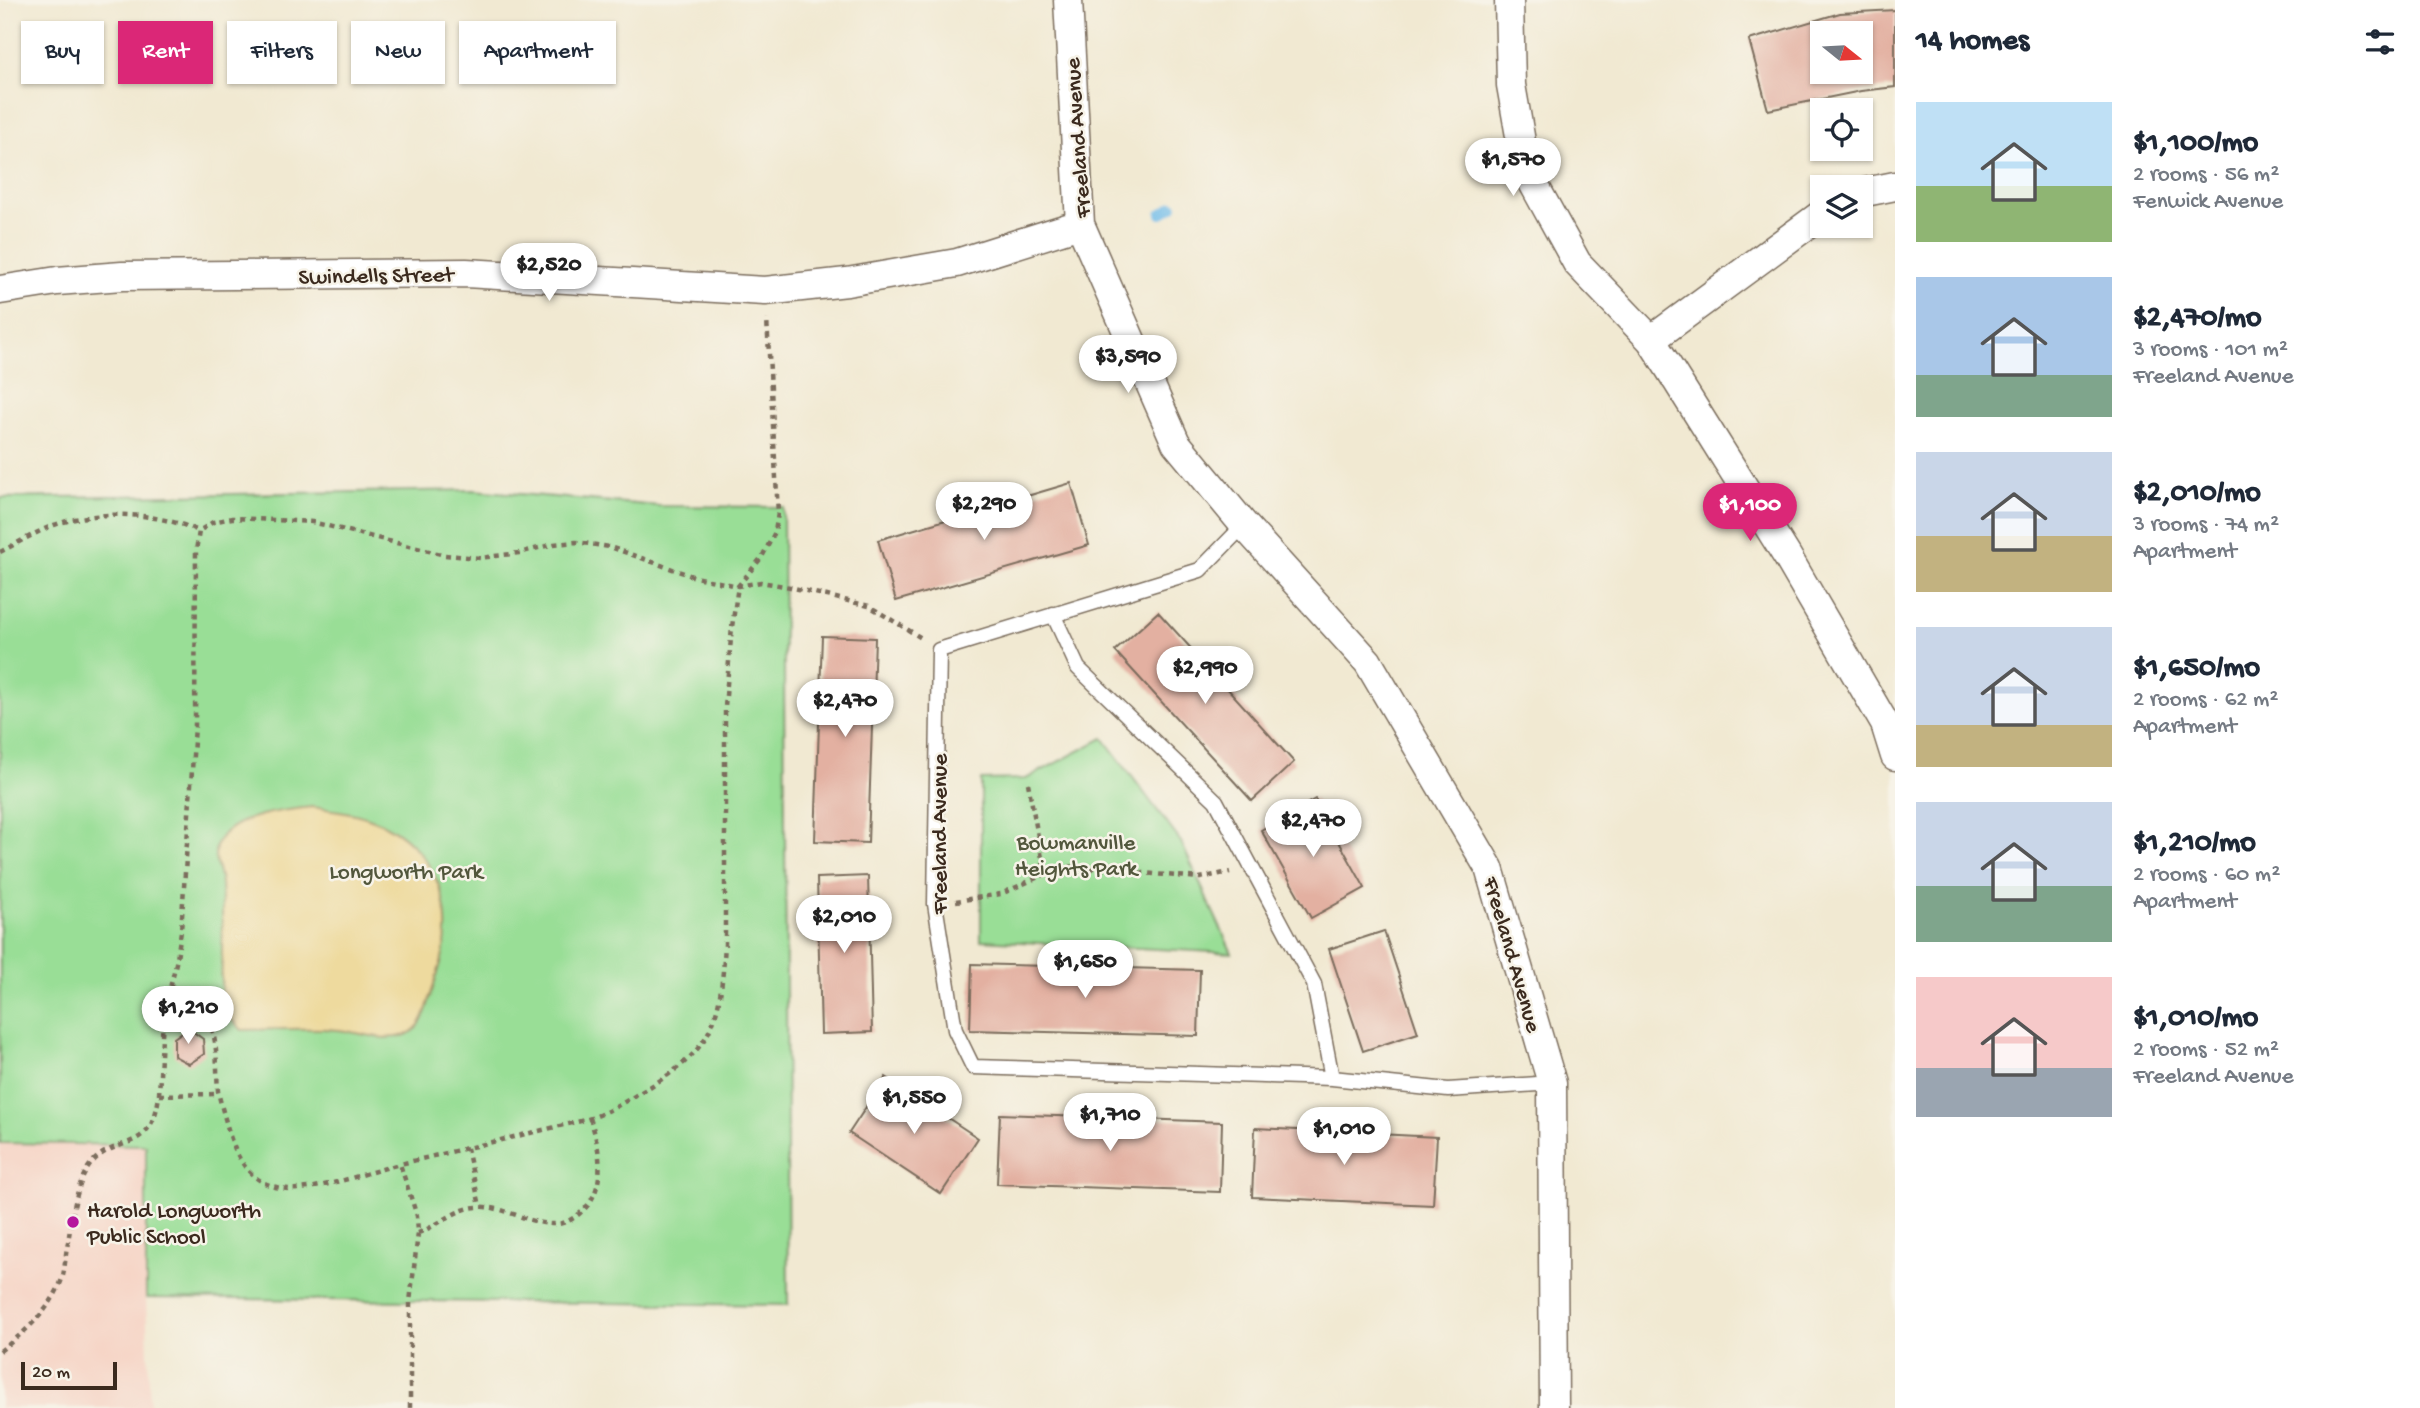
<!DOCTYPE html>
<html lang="en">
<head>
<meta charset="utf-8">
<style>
  body { margin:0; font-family:"Gochi Hand",sans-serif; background:#f6f6f7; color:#1f2937; height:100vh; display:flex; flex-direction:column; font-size:26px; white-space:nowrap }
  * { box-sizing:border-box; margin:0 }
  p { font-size:23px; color:#747a83 }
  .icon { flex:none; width:38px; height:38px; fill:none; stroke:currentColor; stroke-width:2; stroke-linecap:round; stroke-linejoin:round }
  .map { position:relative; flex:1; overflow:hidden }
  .details { display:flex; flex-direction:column; background:#fff; width:525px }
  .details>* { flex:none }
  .banner { position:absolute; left:21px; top:21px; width:665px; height:63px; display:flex; gap:14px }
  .needle { width:46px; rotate:108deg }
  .controls { position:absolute; left:1810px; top:21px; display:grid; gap:14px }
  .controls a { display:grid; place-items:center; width:63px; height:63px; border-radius:0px; background:#fff; box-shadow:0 2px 5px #0004; font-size:35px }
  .scale { position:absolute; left:21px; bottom:18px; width:96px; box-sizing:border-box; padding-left:7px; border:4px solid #3b2a1e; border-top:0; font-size:19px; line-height:24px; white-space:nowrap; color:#3b2a1e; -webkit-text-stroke:5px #f7f3e8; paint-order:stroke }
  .price { position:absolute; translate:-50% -60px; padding:0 16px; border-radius:24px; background:#fff; color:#222; font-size:23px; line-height:46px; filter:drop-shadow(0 2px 4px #0008) }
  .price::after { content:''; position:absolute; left:50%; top:42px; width:21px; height:16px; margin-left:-10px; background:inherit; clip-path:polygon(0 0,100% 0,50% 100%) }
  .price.on { background:#db2777; color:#fff }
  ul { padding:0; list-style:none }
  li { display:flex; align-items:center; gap:21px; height:175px; padding:0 21px }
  li span { display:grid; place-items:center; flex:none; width:196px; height:140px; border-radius:0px; color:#555 }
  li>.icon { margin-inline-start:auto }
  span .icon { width:84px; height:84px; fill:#fffc; stroke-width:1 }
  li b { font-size:30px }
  h2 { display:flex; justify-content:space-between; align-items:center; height:84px; padding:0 21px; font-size:30px }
  .pill { padding:0 24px; border-radius:0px; background:#fff; box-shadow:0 2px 5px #0004; font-size:24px; line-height:63px }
  .pill.on { background:#db2777; color:#fff }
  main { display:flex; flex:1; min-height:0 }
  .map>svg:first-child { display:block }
  .built { fill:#f6d2c3 }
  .green { fill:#99de96; stroke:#6a845a; stroke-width:2 }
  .sand { fill:#eeda9e; stroke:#94825e; stroke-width:2 }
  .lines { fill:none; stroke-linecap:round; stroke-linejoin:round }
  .stream { stroke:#6fbce9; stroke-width:10 }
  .building { fill:#e3b0a1; fill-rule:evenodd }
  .service-casing { stroke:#7b6d5d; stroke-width:17 }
  .minor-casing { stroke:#7b6d5d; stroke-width:31 }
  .path { stroke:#7b6d5d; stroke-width:4.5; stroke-dasharray:5 5; stroke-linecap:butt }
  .service { stroke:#fff; stroke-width:14 }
  .minor { stroke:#fff; stroke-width:28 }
  .poi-dot { fill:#b5179e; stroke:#f7f3e8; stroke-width:2.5 }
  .labels { text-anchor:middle; stroke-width:5; stroke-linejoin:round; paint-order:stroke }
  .street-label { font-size:23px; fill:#3b2a1e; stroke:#f7f3e8 }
  .park-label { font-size:23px; fill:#52573c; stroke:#f7f3e8 }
  .poi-label { font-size:23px; fill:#3b2a1e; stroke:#f7f3e8; text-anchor:start }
</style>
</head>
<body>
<main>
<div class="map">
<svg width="1895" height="1408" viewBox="0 0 1895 1408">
  <rect width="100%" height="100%" fill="#f7f3e8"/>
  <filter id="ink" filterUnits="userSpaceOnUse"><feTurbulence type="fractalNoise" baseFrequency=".0143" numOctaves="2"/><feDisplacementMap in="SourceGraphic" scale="14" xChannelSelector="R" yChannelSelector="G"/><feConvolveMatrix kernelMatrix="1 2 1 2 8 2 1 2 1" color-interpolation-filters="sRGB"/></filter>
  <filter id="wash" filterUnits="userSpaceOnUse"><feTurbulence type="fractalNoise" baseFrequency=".00686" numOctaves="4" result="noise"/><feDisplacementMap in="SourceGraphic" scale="28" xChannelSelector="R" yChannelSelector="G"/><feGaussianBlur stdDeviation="1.57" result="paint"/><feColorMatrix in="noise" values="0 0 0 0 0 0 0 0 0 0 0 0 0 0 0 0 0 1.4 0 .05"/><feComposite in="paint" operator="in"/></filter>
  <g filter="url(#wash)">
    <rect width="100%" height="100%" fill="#f1e9d2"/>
    <path class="built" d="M0 1143 146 1145V1298L150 1408H0Z"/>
    <path class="green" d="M473 490 659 506 783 507 788 1305 146 1298V1145L0 1143V498Z
      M1103 738 1181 842 1232 953 981 940V780L1026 779Z"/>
    <path class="sand" d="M312 807C333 810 354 812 374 820 421 839 449 884 446 934 445 953 438 973 432 991 427 1008 424 1028 406 1035 382 1043 361 1032 338 1030 306 1027 273 1030 242 1030L221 1009C221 968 224 925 221 884 220 869 210 857 218 842 232 815 285 810 312 807Z"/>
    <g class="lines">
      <path class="stream" d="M1161 214 1173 206"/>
    </g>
    <g id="blocks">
      <path class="building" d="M1895 10V87L1861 91 1768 110 1749 40 1840 13ZM1822 33H1860V72H1822Z
        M1071 483 1089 545 896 601 878 540Z
        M1158 612 1294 762 1252 801 1115 651Z
        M822 636 875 638 868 843 815 841Z
        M1315 799 1365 888 1311 918 1261 830Z
        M868 876 872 1032 821 1034 817 878Z
        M1384 931 1418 1033 1363 1051 1329 949Z
        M972 964 1200 970 1198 1036 970 1030Z
        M188 1028 203 1039 204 1054 189 1064 174 1056V1038Z
        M886 1077 978 1138 941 1194 849 1133Z
        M1000 1114 1222 1122 1220 1192 997 1184Z
        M1255 1128 1437 1137 1433 1205 1252 1197Z"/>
    </g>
  </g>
  <g filter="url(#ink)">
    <use href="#blocks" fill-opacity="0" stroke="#7b6d5d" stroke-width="2"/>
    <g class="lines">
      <g class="service-casing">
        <path id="service" d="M1244 525 1200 570 939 650 935 904 955 1030 973 1067 1332 1078 1448 1090 1552 1083
          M1053 614 1078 668 1216 801 1314 984 1332 1078"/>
      </g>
      <g class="minor-casing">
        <path id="minor" d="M1068 0 1080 224 1176 443 1244 525 1368 662 1489 868 1552 1083 1554 1408
          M1509 0 1511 85 1526 170 1577 263 1651 340 1669 368 1787 556 1885 724 1895 756
          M1860 193 1895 186
          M0 290 57 281 122 276 466 273 765 291 847 282 957 263 1080 224
          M1651 340 1822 214"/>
      </g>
      <path class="path" d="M0 552C18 543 36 532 54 525 100 509 155 512 199 531
        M1028 783 1045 874
        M956 901 1001 894 1063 866 1200 878 1230 872
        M171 986C183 994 200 1004 207 1017 219 1040 216 1066 218 1091 220 1101 223 1112 226 1122 235 1157 249 1187 290 1189 317 1191 372 1171 400 1164
        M159 1095 163 1017 177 959 181 931 195 726 196 551 199 531 213 522 232 518 312 522 445 555 480 558 519 553 554 544 576 542 610 547 695 577 738 586 761 582 790 587 869 606 923 639
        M467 1148 480 1206
        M418 1233C438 1226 456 1208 477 1207 504 1205 529 1225 556 1224 563 1224 569 1221 575 1217 609 1194 601 1151 590 1118
        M0 1351C25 1332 51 1310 62 1279 65 1270 65 1258 67 1248 71 1225 74 1196 84 1175 106 1129 152 1162 159 1095L219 1094
        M410 1408V1302L418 1233 417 1216 400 1164 585 1120C606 1114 624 1102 643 1091 714 1049 720 1024 725 944V707L732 627 738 586 762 557 775 532 778 513 767 319"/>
      <use href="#service" class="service"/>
      <use href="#minor" class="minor"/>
    </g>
  </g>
  <circle class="poi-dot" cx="73" cy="1222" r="7"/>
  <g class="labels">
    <g class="street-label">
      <text transform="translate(1076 138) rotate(-94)" y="8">Freeland Avenue</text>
      <text transform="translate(376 274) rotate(-1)" y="8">Swindells Street</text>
      <text transform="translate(938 834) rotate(-90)" y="8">Freeland Avenue</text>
      <text transform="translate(1514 954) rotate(74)" y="8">Freeland Avenue</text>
    </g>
    <g class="park-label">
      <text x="1076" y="849">Bowmanville<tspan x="1076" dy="26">Heights Park</tspan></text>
      <text x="406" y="878">Longworth Park</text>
    </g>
    <g class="poi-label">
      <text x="87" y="1217">Harold Longworth<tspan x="87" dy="26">Public School</tspan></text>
    </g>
  </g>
</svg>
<div class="controls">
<a><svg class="needle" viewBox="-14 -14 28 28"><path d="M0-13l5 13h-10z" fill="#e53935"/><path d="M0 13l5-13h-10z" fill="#747a83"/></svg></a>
<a><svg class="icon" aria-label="locate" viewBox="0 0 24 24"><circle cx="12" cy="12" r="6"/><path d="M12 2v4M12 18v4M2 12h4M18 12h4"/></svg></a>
<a><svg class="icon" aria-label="layers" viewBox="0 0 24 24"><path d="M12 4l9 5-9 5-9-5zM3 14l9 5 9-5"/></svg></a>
</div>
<div class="scale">20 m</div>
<b class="price" style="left:1513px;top:198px">$1,570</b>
<b class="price" style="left:549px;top:303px">$2,520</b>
<b class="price" style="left:1128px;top:395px">$3,590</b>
<b class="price" style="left:984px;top:542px">$2,290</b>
<b class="price on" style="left:1750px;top:543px">$1,100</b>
<b class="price" style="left:1205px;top:706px">$2,990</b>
<b class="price" style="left:845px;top:739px">$2,470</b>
<b class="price" style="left:1313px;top:859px">$2,470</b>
<b class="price" style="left:844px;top:955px">$2,010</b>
<b class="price" style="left:1085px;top:1000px">$1,650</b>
<b class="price" style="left:188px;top:1046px">$1,210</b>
<b class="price" style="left:914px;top:1136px">$1,550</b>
<b class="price" style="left:1110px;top:1153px">$1,710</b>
<b class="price" style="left:1344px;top:1167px">$1,010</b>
<div class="banner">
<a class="pill">Buy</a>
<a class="pill on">Rent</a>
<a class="pill">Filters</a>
<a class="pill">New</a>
<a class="pill">Apartment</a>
</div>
</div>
<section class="details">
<h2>14 homes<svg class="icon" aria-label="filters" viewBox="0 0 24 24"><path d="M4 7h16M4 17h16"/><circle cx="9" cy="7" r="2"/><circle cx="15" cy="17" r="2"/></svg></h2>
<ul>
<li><span style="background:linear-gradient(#bfe0f5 60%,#8fb573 0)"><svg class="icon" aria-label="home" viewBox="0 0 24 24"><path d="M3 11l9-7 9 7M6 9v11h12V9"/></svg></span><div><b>$1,100/mo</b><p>2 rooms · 56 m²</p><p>Fenwick Avenue</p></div></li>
<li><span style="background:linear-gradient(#a9c7e8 70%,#7fa58c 0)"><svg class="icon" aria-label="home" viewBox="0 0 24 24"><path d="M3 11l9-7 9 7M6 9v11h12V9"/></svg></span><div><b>$2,470/mo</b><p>3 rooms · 101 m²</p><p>Freeland Avenue</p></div></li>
<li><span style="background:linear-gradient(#c9d6e8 60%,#c2b280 0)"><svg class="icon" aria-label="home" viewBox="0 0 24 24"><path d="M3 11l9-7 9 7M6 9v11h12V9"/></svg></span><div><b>$2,010/mo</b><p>3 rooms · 74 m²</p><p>Apartment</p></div></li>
<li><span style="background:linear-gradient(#c9d6e8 70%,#c2b280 0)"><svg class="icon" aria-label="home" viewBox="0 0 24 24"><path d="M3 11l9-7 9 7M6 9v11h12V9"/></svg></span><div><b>$1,650/mo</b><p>2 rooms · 62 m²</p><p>Apartment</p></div></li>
<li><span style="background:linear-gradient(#c9d6e8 60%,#7fa58c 0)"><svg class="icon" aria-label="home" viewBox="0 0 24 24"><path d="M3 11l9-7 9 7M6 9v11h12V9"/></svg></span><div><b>$1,210/mo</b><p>2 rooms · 60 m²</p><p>Apartment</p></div></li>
<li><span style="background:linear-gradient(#f6c9c9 65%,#9aa5b1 0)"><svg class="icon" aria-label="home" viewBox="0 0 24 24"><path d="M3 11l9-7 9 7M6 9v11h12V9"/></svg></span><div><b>$1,010/mo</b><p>2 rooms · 52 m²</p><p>Freeland Avenue</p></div></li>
</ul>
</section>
</main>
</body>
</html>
